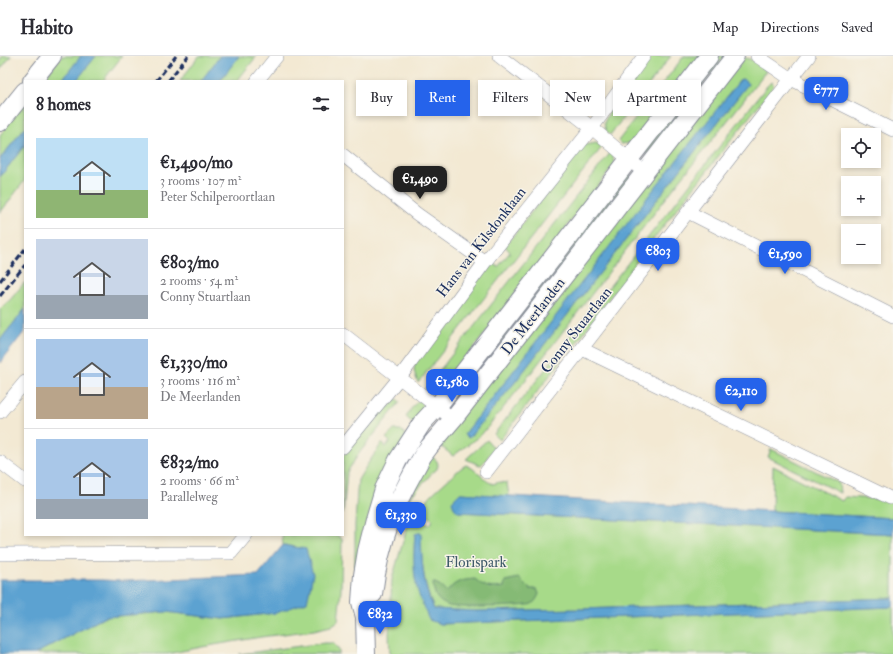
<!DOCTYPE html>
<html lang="en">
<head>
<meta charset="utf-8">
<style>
  body { margin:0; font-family:"IM FELL Double Pica",serif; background:#f2f2f3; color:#2b2b33; height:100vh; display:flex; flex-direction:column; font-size:15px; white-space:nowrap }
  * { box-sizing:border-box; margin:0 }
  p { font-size:13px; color:#7c7c81 }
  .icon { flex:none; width:22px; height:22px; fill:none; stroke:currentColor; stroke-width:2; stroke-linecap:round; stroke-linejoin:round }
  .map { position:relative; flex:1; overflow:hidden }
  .details { position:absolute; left:24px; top:24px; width:320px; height:456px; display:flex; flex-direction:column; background:#fff; border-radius:0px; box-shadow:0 2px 6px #0003 }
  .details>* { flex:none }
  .guide { position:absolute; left:356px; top:24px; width:380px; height:36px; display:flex; gap:8px }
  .buttons { position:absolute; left:841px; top:72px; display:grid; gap:8px }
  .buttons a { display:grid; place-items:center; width:40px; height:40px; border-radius:0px; background:#fff; box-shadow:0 2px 6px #0003; font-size:20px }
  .price { position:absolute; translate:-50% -34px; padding:0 9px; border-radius:8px; background:#2563eb; color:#fff; font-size:13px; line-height:26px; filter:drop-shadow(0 1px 2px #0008) }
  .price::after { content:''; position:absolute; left:50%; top:24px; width:12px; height:9px; margin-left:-6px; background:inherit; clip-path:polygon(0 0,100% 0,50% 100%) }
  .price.active { background:#222; color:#fff }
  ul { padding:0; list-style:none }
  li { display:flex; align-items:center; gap:12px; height:100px; padding:0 12px }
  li+li { border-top:1px solid #e1e1e2 }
  li span { display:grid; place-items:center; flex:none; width:112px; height:80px; border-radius:0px; color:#555 }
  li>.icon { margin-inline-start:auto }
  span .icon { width:48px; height:48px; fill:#fffc; stroke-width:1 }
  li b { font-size:17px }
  h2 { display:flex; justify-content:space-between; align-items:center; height:48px; padding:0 12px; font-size:17px }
  .pill { padding:0 14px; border-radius:0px; background:#fff; box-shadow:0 2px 6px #0003; font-size:14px; line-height:36px }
  .pill.active { background:#2563eb; color:#fff }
  header { display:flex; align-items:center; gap:24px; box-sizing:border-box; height:56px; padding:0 20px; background:#fff; border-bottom:1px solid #e1e1e2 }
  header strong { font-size:19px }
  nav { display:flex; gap:22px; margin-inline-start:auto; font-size:14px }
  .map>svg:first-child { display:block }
  .green { fill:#a7da89; stroke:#618474; fill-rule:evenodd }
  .forest { fill:#85ba75; stroke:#50746a }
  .water { fill:#5ba2d1; stroke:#3b6898 }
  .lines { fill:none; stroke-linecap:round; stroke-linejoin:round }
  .minor-casing { stroke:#878c98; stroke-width:14 }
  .secondary-casing { stroke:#878c98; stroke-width:20 }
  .minor { stroke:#fff; stroke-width:13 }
  .secondary { stroke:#fff; stroke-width:18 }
  .rail { stroke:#1b2f5e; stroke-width:3; stroke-dasharray:6 3; stroke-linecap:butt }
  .labels { text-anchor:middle; stroke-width:3; stroke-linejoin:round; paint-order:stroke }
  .street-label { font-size:15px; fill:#1b2f5e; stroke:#f7f3e8 }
  .park-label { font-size:15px; fill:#3e5a69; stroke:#f7f3e8 }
</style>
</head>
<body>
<header>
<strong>Habito</strong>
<nav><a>Map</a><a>Directions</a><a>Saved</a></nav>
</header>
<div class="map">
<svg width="893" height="598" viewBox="0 0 893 598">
  <rect width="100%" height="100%" fill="#f7f3e8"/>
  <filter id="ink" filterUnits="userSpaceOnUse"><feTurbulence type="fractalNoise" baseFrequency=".025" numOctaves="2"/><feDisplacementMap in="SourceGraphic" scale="8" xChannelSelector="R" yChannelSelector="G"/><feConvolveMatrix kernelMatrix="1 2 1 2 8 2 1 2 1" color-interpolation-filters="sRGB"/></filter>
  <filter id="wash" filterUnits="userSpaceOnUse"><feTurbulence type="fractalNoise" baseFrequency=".012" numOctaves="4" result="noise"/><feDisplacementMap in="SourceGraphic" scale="16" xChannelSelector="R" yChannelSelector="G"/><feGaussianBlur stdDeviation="0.9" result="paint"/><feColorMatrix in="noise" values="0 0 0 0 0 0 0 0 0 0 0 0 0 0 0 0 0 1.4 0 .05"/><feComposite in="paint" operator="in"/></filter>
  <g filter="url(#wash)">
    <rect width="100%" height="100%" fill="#f3e9d3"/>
    <path class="green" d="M3 0H11L0 14V4Z
      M62 0H81L61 25H42Z
      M96 0H122L103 25H76Z
      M199 0H220L201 25H180Z
      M239 0 256 1 237 25H220Z
      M651 0H671L610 79 606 75 604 67 611 52Z
      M684 0H702L631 87 621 88 618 85Z
      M714 0H725L648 97 646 98 643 96Z
      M746 2 756 5 766 15 740 49 673 133 517 335 487 372 478 381 453 400 437 387 735 4ZM741 23 746 24 748 28 652 150 516 325 469 382 464 379 653 135Z
      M771 26 773 28V31L651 186 574 290 568 295H566L564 291 565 287 767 30Z
      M25 47V71L0 103V79Z
      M596 87 600 89 602 91 418 327 414 315 415 306 492 206 498 211 510 196 505 190 584 89Z
      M25 89V124L0 157V121Z
      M611 96 613 100 614 109 444 331 434 334 425 333Z
      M626 116 631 119 630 123 456 345 453 344Z
      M25 226V253L0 284V253L4 249 10 244Z
      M556 300 559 301 561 303 558 309 500 384 494 378Z
      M397 343 400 346 360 396 347 416 343 458V400L384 347 389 351 395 344Z
      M419 344 422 347 424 355 415 369 406 361 413 350Z
      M394 374H401L406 379 355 524V469L357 436 358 424 367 409 382 387 386 391 390 386 386 382Z
      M487 384 494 392 485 405 481 409 477 408 466 403Z
      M771 393 839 427 840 437 768 401Z
      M430 399 437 405 438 409 437 413 432 417 408 444Z
      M466 409 472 412 487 425 493 428 499 426 507 427 509 440 460 437 458 456 893 478V542L582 553 476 555 434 553C423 529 422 504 420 477L415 478 414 492 415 522 440 568 893 551V598H390L389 578 392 523 407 472 414 460 429 469 433 464 422 456 420 452 432 438 461 412Z
      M773 410 842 445 845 441 893 444V462L772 455Z
      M282 479H337L342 483 341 534 338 565 331 570 314 574 261 581 202 591 167 598H35L105 561 166 556 223 563 276 557 306 493 283 489Z
      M324 587H333L339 594V598H239Z"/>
    <path class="forest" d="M519 522 530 533H537L539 538C537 542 536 545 532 548 526 551 455 552 449 550 436 545 434 539 433 526L441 530 447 536C455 525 462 524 475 523 485 532 491 533 504 531L505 525Z"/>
    <path class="water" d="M81 0H96L76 25H61Z
      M220 0H239L220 25H201Z
      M741 23 746 24 748 28 652 150 516 325 469 382 464 379 653 134Z
      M25 71V89L0 121V103Z
      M25 253V275L0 307V284Z
      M460 437 893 462V478L458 456 454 452 452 445Z
      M418 477H421C422 503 422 530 434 553L476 555 582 553 893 542V551L440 568 429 564C423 550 417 537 415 522 413 508 414 492 415 478Z
      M283 489 306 493 313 518 307 546 276 557 223 563 166 556 105 561 35 598H0V524H102L124 525 258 519Z"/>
  </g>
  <g filter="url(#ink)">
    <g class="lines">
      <g class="minor-casing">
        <path id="minor" d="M499 0 592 72 644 116
          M757 0 791 23 893 74
          M257 25 277 0
          M343 99 417 158 485 206
          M688 156 893 260
          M343 278 453 363
          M582 293 890 442
          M0 356 25 326
          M343 391 400 321 485 206 592 72 644 0
          M0 406 25 425
          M486 416 809 0
          M0 498 231 497 246 479"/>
      </g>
      <g class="secondary-casing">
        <path id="secondary" d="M32 25 52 0
          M0 66 25 35
          M373 538C376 511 383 485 392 460 400 439 412 419 423 399L429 391 453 363 735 0
          M366 598 365 561 361 546 363 519 367 495 375 463 384 433 398 404 422 367 437 351 709 0"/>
      </g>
      <use href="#minor" class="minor"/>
      <use href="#secondary" class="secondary"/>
      <path class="rail" d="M156 25 176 0
        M168 25 188 0
        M0 225 25 193
        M0 240 25 209"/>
    </g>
  </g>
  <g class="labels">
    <g class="street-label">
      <text transform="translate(481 186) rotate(-52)" y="5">Hans van Kilsdonklaan</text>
      <text transform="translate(533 260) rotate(-52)" y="5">De Meerlanden</text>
      <text transform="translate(576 274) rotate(-52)" y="5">Conny Stuartlaan</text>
    </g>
    <g class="park-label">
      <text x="476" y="511">Florispark</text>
    </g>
  </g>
</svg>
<div class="buttons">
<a><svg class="icon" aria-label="locate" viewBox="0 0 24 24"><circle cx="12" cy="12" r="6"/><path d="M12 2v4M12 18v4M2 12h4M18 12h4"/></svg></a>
<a>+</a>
<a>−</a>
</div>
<b class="price" style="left:826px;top:55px">€777</b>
<b class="price active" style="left:420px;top:144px">€1,490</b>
<b class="price" style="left:658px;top:216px">€803</b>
<b class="price" style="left:785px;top:219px">€1,590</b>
<b class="price" style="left:452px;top:347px">€1,580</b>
<b class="price" style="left:741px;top:356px">€2,110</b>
<b class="price" style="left:401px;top:480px">€1,330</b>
<b class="price" style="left:380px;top:579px">€832</b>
<div class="guide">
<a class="pill">Buy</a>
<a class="pill active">Rent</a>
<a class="pill">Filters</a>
<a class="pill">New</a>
<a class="pill">Apartment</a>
</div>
<section class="details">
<h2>8 homes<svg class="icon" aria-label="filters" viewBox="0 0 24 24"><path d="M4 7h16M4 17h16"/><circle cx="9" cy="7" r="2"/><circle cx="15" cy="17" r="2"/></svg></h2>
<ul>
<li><span style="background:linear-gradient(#bfe0f5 65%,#8fb573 0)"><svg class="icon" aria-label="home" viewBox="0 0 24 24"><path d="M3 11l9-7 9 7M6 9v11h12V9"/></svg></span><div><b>€1,490/mo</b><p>3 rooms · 107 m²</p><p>Peter Schilperoortlaan</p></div></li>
<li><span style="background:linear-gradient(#c9d6e8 70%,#9aa5b1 0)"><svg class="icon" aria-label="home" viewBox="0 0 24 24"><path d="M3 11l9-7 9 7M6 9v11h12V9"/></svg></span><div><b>€803/mo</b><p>2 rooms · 54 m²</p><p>Conny Stuartlaan</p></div></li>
<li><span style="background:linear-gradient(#a9c7e8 60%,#b9a48a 0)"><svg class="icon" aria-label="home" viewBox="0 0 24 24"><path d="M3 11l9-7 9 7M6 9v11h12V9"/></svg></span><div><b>€1,330/mo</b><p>3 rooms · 116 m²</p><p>De Meerlanden</p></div></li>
<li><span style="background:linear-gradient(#a9c7e8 75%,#9aa5b1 0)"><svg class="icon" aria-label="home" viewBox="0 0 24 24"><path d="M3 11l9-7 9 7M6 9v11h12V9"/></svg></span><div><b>€832/mo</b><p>2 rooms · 66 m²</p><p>Parallelweg</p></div></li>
</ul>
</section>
</div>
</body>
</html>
